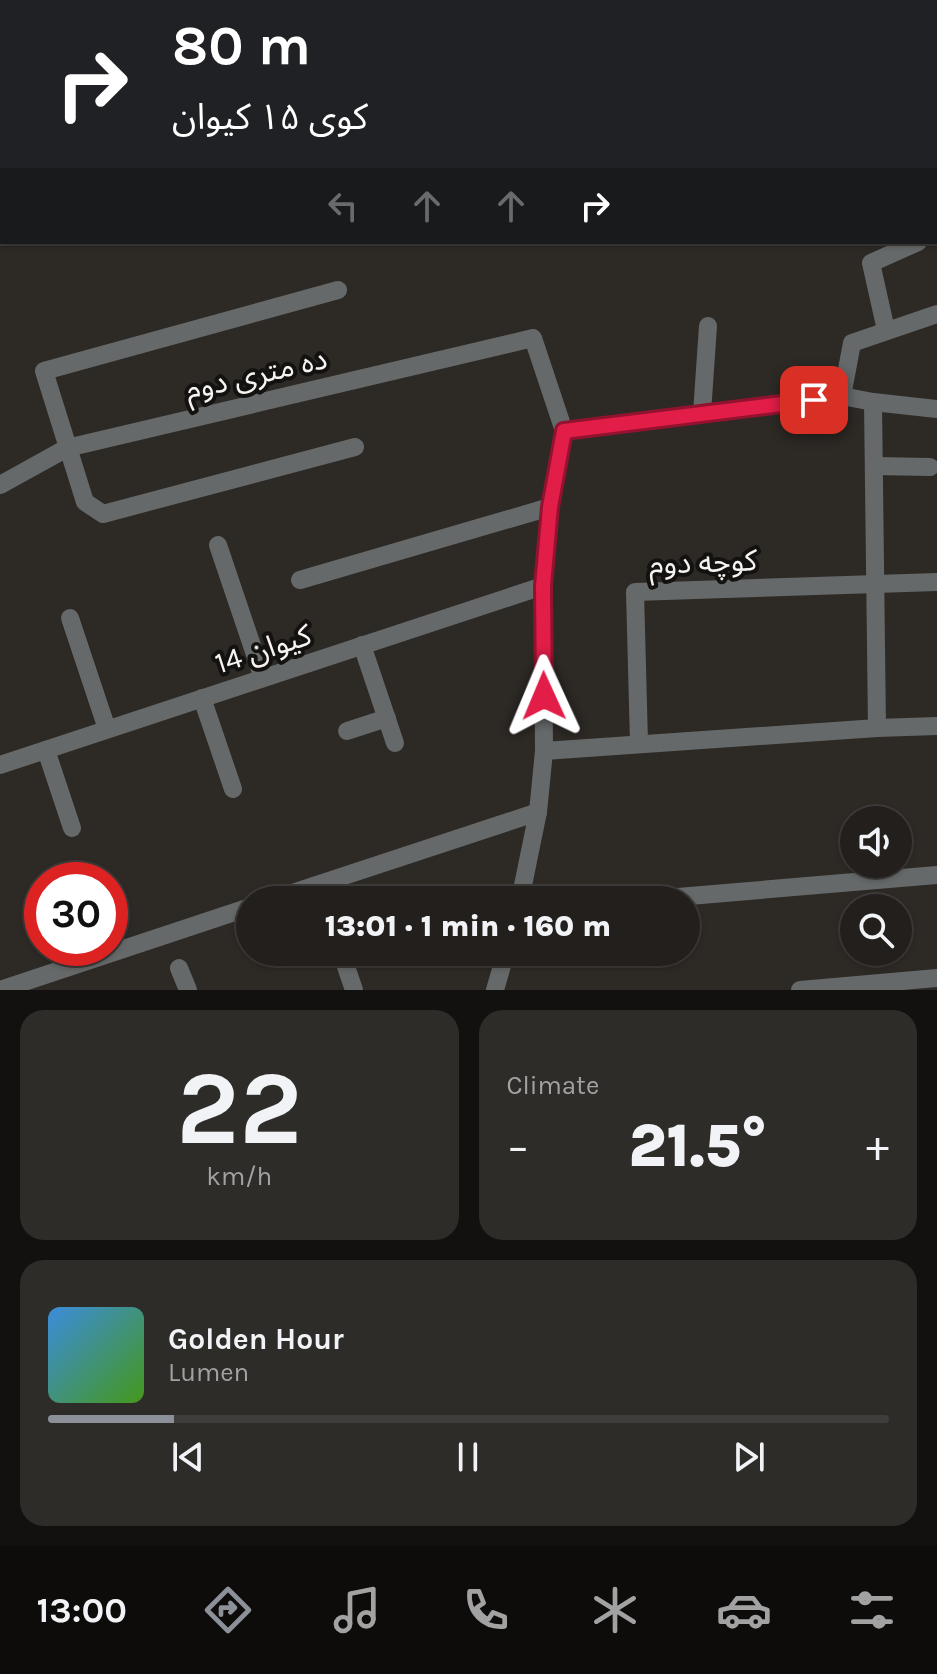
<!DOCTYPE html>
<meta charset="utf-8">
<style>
:root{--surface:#221f1c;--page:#2e2c29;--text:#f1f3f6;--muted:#a2a2a3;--line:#3f3d3b;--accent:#8c9099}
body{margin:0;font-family:Karla,"Noto Sans Arabic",sans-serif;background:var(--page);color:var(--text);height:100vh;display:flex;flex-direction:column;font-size:30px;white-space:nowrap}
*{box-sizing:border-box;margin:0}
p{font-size:26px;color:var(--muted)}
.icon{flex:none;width:44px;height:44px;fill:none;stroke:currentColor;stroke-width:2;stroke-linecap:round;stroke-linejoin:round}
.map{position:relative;height:990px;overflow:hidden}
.panel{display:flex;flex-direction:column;gap:20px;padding:20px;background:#13110f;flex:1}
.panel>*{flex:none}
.guide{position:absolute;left:0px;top:0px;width:938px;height:244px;box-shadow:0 2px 6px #0004,0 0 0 2px var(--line);background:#202124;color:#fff;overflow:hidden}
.fabs{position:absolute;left:840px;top:806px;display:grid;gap:16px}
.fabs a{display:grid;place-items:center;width:72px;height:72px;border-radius:50%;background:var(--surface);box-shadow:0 2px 6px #0004,0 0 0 2px var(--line);font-size:40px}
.speed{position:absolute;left:24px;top:862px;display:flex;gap:16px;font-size:40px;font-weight:700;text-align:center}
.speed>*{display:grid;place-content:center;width:104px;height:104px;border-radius:50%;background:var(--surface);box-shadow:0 2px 6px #0004,0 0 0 2px var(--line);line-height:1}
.speed .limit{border:12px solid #d22;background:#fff;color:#111}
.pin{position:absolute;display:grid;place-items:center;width:68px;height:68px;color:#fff;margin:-34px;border-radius:16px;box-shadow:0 4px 12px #0006}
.me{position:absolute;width:88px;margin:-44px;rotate:359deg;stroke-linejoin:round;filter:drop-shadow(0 0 6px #0008)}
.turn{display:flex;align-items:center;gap:28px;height:168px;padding:0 40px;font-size:36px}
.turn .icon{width:104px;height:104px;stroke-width:2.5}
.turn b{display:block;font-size:56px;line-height:68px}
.lanes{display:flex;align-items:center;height:76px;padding:0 40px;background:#0003;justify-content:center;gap:40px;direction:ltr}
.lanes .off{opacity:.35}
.big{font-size:60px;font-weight:800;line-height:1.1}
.panel .widget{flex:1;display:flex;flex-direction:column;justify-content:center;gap:12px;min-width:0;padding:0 28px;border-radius:24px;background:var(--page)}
.panel .dial{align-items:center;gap:0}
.dial b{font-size:104px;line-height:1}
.song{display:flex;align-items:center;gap:24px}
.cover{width:96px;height:96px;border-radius:12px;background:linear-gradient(135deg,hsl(210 70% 55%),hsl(100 70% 35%))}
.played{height:8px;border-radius:4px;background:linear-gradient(90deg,var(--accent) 15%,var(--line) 15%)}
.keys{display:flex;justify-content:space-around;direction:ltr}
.heat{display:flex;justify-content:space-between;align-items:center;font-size:44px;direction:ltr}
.panel .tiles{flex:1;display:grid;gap:20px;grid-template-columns:1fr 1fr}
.widget:last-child{grid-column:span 2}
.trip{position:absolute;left:236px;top:886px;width:464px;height:80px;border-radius:40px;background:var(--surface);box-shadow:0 2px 6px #0004,0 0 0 2px var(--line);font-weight:800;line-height:80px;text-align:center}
.tab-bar{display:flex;height:128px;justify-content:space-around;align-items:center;background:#0e0c0b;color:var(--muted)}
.tab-bar .icon{width:56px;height:56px}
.tab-bar .active{color:var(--accent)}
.tab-bar b{font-size:36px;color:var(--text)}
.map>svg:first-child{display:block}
</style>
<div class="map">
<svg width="937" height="990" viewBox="0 0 937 990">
<rect width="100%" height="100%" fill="#2d2925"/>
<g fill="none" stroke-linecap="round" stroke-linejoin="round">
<g stroke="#666969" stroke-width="18">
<polyline points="135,0 136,2"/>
<polyline points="402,0 403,2"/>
<polyline points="572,0 573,2"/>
<polyline points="729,0 730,2"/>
<polyline points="890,0 891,2"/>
<polyline points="230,2 236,0"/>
<polyline points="0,75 2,74"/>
<polyline points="936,234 937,234"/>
<polyline points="338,290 44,371 85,502 103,514 355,447"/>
<polyline points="886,330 871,263 918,242"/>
<polyline points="842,396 852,343 937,314"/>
<polyline points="873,402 877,728"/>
<polyline points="702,413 708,326"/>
<polyline points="564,431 842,396 873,402 937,409"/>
<polyline points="874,466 930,467"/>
<polyline points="0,485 67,448 533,338 564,431 550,507 543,586 544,751 538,812 520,900"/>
<polyline points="218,545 263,678"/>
<polyline points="300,580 550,507"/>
<polyline points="70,618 107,729"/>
<polyline points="362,645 395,743"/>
<polyline points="202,698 233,789"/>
<polyline points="347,731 387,718"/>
<polyline points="639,743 635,592 937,582"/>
<polyline points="46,750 72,828"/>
<polyline points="544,751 877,728 937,726"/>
<polyline points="0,765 543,586"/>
<polyline points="271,900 538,812"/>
<polyline points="642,900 937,875"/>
<polyline points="341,952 354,990"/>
<polyline points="179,968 188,990"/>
<polyline points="0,990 250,907"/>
<polyline points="495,990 506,952"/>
<polyline points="800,990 937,978"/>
</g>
</g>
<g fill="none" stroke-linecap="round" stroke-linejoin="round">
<defs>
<polyline id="route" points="544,696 543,586 550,507 564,431 814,400"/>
</defs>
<use href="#route" stroke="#92132f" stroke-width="20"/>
<use href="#route" stroke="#e11d48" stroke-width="14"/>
</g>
<g text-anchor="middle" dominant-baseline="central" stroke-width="8" stroke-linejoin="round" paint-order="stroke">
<g font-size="30" fill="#f6f3f1" stroke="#141210">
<text transform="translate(256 374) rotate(-13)">ده متری دوم</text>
<text transform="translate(703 562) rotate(-2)">کوچه دوم</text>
<text transform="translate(263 649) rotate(-18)">کیوان 14</text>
</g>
</g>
</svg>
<div class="fabs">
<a><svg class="icon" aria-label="sound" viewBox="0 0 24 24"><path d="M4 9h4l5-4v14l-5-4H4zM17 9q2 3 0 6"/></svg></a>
<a><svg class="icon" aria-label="search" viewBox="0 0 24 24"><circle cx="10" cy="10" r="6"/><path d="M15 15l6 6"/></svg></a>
</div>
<div class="speed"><div class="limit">30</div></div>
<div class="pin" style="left:814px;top:400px;background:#d93025"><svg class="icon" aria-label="arrive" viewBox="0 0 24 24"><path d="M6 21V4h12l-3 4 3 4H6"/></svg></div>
<svg class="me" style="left:544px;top:696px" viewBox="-20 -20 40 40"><path d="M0-17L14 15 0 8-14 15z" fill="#e11d48" stroke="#fff" stroke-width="4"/></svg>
<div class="trip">13:01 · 1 min · 160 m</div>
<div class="guide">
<div class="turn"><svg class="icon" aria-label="right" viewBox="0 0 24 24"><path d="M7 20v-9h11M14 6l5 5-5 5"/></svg><div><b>80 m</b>کوی ۱۵ کیوان</div></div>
<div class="lanes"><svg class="icon off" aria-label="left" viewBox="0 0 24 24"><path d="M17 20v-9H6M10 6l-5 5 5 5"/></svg><svg class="icon off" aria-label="ahead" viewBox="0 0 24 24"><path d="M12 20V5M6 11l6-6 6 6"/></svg><svg class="icon off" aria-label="ahead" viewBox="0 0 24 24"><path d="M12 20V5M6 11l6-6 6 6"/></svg><svg class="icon" aria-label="right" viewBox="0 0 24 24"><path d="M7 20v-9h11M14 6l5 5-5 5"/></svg></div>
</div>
</div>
<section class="panel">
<div class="tiles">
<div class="widget dial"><b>22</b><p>km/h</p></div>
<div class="widget"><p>Climate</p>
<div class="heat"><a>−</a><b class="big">21.5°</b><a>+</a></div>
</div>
<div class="widget">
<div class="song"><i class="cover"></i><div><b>Golden Hour</b><p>Lumen</p></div></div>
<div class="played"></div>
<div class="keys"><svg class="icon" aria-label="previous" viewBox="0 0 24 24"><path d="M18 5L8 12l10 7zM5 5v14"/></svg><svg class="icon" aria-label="pause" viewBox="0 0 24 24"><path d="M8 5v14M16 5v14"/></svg><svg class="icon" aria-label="next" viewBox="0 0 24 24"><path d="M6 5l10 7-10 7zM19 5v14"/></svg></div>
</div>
</div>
</section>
<nav class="tab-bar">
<b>13:00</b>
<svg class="icon active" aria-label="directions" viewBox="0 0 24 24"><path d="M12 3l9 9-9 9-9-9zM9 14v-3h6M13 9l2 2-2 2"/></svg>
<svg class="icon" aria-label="music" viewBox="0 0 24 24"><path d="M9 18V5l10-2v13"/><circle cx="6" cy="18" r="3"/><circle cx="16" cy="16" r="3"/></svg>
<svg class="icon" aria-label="phone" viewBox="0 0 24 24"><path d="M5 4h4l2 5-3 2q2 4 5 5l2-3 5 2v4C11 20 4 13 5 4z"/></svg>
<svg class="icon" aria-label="climate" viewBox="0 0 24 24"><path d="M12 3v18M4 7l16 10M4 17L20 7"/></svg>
<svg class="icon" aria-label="car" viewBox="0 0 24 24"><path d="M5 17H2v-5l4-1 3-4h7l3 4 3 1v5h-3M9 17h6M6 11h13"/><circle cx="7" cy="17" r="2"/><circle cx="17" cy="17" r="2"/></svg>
<svg class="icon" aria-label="filters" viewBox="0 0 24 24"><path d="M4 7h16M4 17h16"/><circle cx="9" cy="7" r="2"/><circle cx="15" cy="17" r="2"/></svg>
</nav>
